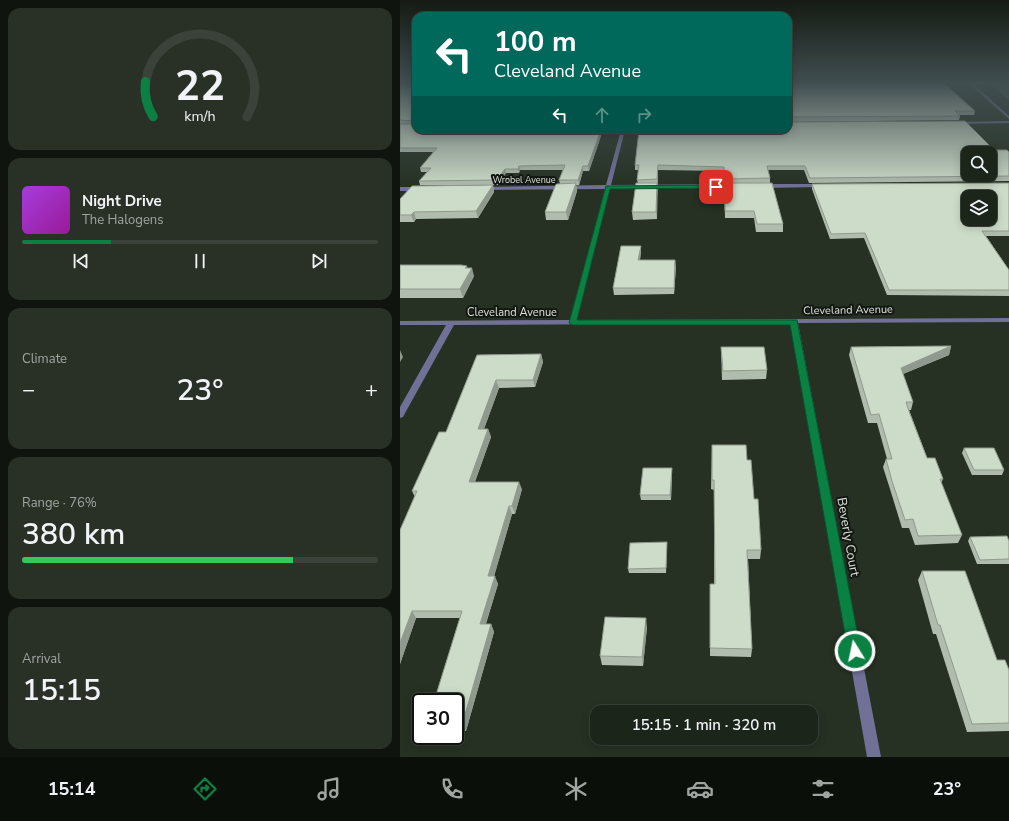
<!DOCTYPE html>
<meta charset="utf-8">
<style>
:root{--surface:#1c251a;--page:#293127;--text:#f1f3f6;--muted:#a0a5a2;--line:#3a4239;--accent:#0b8043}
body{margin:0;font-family:"Nunito Sans",sans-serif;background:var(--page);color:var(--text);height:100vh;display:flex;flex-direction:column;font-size:15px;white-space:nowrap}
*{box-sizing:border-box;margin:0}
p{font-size:13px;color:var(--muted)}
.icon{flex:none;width:22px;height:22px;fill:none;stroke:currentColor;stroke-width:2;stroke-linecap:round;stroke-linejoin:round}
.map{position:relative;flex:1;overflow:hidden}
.sheet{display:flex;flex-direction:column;gap:8px;padding:8px;background:#0f140e;width:400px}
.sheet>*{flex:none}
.hud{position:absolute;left:12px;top:12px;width:380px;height:122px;border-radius:12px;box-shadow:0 2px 10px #0003,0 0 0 1px var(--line);background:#00695c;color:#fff;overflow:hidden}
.fabs{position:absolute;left:561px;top:146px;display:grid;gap:8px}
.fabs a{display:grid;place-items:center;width:36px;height:36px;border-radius:8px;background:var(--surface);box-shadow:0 2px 10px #0003,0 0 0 1px var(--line);font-size:20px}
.speed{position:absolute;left:12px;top:693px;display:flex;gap:8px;font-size:20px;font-weight:700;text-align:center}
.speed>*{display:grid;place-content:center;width:52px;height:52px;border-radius:50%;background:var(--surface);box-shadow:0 2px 10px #0003,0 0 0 1px var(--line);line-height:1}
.speed .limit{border:2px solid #111;border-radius:6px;background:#fff;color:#111}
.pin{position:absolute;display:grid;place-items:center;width:34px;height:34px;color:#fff;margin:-17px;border-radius:8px;box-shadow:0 2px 6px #0006}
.me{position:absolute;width:44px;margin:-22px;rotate:350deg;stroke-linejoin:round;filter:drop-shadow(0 0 3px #0008)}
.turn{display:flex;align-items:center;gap:14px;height:84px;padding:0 16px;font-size:18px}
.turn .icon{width:52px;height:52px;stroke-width:2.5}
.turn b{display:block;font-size:28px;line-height:34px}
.lanes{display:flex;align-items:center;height:38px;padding:0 16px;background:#0003;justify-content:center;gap:20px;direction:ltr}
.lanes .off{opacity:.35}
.big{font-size:30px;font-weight:600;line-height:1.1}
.sheet .card{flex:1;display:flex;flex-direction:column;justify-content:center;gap:6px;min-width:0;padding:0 14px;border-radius:12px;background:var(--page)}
.sheet .dial{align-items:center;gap:0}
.dial svg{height:104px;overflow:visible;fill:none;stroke:var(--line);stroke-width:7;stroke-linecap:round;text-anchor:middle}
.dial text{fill:var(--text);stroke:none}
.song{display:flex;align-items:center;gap:12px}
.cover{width:48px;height:48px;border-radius:6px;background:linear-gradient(135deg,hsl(280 70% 55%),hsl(300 70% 35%))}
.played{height:4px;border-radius:2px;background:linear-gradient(90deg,var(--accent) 25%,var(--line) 25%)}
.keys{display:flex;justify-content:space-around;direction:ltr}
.heat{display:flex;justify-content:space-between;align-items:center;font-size:22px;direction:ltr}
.charge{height:6px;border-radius:3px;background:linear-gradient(90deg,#34c759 76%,var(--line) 0)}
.trip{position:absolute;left:190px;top:705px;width:228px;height:40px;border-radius:12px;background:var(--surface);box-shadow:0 2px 10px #0003,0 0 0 1px var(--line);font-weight:600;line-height:40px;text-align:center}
.menu{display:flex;height:64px;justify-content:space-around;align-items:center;background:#0b0f0a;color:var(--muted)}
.menu .icon{width:28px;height:28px}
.menu .selected{color:var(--accent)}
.menu b{font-size:18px;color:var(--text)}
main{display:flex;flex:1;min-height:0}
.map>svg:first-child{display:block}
</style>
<main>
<section class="sheet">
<div class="card dial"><svg viewBox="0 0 100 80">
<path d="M14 69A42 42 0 1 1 86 69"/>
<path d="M14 69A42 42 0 0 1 8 42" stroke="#0b8043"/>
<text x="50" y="56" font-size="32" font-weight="700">22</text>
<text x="50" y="72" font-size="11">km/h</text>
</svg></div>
<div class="card">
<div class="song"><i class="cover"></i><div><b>Night Drive</b><p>The Halogens</p></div></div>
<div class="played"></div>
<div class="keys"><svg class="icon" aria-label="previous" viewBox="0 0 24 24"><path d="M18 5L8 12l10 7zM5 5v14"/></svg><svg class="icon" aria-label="pause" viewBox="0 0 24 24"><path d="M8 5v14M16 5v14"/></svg><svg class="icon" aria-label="next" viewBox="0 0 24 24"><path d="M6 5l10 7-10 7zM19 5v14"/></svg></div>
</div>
<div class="card"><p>Climate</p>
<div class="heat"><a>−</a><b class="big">23°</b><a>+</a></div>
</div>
<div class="card"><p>Range · 76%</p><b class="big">380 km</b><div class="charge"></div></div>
<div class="card"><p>Arrival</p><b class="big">15:15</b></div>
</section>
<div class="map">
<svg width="609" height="757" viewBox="0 0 609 757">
<rect width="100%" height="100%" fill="#263123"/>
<polygon fill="#45603d" points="587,82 609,82 609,100"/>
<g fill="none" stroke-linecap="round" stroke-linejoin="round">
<g fill="#717097" fill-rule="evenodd">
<polygon points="609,121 609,123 557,124 555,123 557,122"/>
<polygon points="221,130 225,130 211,185 335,184 338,186 335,188 210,189 177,320 609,318 609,322 398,323 481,757 467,757 391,323 54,325 4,415 3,417 0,418 0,407 46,325 0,325 0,321 170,320 205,189 83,190 80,188 81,187 206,185"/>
<polygon points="421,184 424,186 423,187 363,188 360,186 363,184"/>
<polygon points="0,187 19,187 22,189 19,191 0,191"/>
</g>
<polygon fill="#717097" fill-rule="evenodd" points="567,82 571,82 609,116 609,119"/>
</g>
<g fill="#b0bcad">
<polygon points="0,82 15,83 15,82 10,82 16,82 203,130 189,171 183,171 179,185 176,185 177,191 168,220 146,220 145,212 160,184 159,180 163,170 120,170 119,173 106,173 98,185 20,185 19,181 27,172 21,172 20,168 33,152 0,152 0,124 9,124 0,124"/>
<polygon points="388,82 575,111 574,115 559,115 560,116 559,120 388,122"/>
<polygon points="594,150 609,152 609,181 409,183 404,170 368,170 370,178 370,183 383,224 383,232 356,232 354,218 325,218 324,171 258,170 257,219 233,220 232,212 238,183 237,180 239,170 235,170 235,165"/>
<polygon points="609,183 609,236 586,236 609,270 609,296 487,295 464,238 430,239 412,189 412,184"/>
<polygon points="93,185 94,192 78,218 16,219 14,222 0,222 0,199"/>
<polygon points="241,246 241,252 240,260 276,266 274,294 214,295 213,288"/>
<polygon points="0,265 67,266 67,268 74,276 63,298 0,298"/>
<polygon points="551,346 549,355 503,374 513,402 511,410 509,410 527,458 543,479 541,483 562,535 558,543 515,545 509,528 502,528 490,489 483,467 486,459 487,459 477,423 468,423 449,355 451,347"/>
<polygon points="321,347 367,370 366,379 322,380"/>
<polygon points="141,354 143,362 135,387 99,388 84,429 88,429 91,437 75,482 122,489 115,514 112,514 94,576 98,584 86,624 91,624 94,632 66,731 55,731 55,702 36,695 60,618 16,618 0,664 0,530 15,497 12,491 46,432 77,355"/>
<polygon points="312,445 347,460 354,499 361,550 360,559 348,559 352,649 351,657 310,656 310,584 314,584 314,490 311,489"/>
<polygon points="564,448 604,470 602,475 572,475 562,453"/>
<polygon points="272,468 271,500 241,500 240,495"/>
<polygon points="570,537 609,541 609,564 577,564 568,541"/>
<polygon points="267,542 266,573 229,573 228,569"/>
<polygon points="522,571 597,660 609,670 609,731 567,732 536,634 533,634 518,580"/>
<polygon points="247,627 243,666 202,665 200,656"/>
</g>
<g fill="#90998d">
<polygon points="201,130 203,130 189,171 188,166"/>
<polygon points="119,166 120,170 119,173 118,169"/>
<polygon points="183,166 183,171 179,185 178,180"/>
<polygon points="105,169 106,173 98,185 97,180"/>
<polygon points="176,183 177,191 168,220 166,212"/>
<polygon points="257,183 257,219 256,212"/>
<polygon points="93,185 94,192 78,218 76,211"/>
<polygon points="14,212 16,219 14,222 11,215"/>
<polygon points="241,246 241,252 239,266 238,260"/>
<polygon points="275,260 276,266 274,294 274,288"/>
<polygon points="67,266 69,273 72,268 74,276 63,298 60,289 65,268"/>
<polygon points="551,346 549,355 498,376 501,368"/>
<polygon points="0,350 3,357 0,362"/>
<polygon points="141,354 143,362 135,387 133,380"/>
<polygon points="96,380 99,388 81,437 78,429"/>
<polygon points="88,429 91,437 72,489 69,482"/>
<polygon points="272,468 272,473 271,500 270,495"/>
<polygon points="119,482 122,489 115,514 112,506"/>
<polygon points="109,506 112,514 92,584 88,576"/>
<polygon points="95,576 98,584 83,632 80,624"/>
<polygon points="12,611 16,618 0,664 0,643"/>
<polygon points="246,618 247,627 243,666 242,657"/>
<polygon points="91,624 94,632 66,731 62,725"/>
</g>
<g fill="#cddbc9" stroke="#90998d" fill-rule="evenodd">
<polygon points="0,82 15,83 15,82 16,82 16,121 0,120"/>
<polygon points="388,82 543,82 575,111 555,111 560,116 388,117 388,119"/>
<path d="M565,121L594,150H607L609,152V176L410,178L405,166H367L370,178L324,179V167L258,165L257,179L237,180L239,165H235L239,130H388V122ZM568,153H590V175H568Z"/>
<polygon points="16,122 16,130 201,130 188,166 183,166 178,180 159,180 165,165 119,166 118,169 105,169 97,180 19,181 31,168 20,168 37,148 0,148 0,124 15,124"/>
<polygon points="176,183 166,212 145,212 156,184"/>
<polygon points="236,183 257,183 256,212 232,212"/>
<polygon points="324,183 372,183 383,224 357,224 354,211 325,211"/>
<path d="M609,183V231H582L609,270V290H489L465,233L431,234L412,184ZM568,197H590V219H568Z"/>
<polygon points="93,185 76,211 14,212 11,215 0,215 0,199 12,186"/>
<polygon points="221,246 241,246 238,260 275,260 274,288 213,288"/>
<polygon points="0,265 61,265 67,266 65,268 72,268 60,289 0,289"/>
<polygon points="551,346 501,368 513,402 506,402 510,414 527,458 535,458 543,479 540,479 562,535 518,536 513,519 505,520 492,481 486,459 492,459 479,414 471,415 451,347"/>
<polygon points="321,347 364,347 367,370 323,371"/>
<polygon points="141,354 133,380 96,380 78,429 88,429 69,482 119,482 112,506 109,506 88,576 95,576 80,624 91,624 62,725 55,725 55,702 30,702 32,695 36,695 62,611 12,611 0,643 0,530 17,491 12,491 39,432 46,432 77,355"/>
<polygon points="312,445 346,445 347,460 351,460 354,499 358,499 361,550 347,550 352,649 310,648 310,584 315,584 314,480 312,480"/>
<polygon points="564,448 594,448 604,470 574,470"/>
<polygon points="243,468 272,468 270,495 240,495"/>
<polygon points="607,536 609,541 609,559 580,560 570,537"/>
<polygon points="267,542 266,568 228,569 230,543"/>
<polygon points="522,571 565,571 597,660 605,660 609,670 609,723 572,724 540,625 538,625"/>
<polygon points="205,617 246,618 242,657 200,656"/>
</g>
<linearGradient id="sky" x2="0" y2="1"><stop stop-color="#151b13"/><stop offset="0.44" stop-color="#414e50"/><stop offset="1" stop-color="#414e50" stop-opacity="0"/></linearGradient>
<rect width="609" height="188" fill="url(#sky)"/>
<polygon fill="#0b8043" stroke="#07532c" points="316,185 319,187 318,188 210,189 177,320 397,320 461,651 459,656 455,658 450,656 448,651 390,325 173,325 169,323 206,186"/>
<g text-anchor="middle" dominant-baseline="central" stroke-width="4" stroke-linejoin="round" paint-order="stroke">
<g font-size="9" fill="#dbe2d9" stroke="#121711">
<text x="124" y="180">Wrobel Avenue</text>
</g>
<g font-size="11" fill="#dbe2d9" stroke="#121711">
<text transform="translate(448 310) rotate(-1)">Cleveland Avenue</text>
<text x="112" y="312">Cleveland Avenue</text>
</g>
<g font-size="13" fill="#dbe2d9" stroke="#121711">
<text transform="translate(448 537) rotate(80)">Beverly Court</text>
</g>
</g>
</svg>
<div class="fabs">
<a><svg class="icon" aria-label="search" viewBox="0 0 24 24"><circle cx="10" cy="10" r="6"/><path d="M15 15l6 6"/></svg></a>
<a><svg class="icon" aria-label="layers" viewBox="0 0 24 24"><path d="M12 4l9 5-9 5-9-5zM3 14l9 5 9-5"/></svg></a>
</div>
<div class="speed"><div class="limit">30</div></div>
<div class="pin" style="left:316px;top:187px;background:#d93025"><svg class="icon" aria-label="arrive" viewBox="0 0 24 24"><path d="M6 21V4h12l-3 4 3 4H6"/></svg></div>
<svg class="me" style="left:455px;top:651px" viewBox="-20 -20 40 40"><circle r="17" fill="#0b8043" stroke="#fff" stroke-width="3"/><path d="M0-11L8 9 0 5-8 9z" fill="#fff"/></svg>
<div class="trip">15:15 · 1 min · 320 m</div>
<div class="hud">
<div class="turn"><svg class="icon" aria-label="left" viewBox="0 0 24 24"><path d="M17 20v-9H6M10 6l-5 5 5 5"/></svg><div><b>100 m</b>Cleveland Avenue</div></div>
<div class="lanes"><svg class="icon" aria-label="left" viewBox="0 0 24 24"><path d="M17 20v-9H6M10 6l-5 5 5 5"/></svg><svg class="icon off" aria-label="ahead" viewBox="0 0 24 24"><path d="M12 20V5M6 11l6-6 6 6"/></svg><svg class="icon off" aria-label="right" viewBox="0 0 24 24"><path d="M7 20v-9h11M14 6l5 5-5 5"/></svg></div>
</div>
</div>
</main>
<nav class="menu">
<b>15:14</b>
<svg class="icon selected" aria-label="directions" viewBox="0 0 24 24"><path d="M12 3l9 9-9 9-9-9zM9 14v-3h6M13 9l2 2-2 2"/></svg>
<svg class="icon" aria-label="music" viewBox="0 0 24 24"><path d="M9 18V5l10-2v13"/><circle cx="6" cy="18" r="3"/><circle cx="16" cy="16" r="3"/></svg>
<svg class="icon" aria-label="phone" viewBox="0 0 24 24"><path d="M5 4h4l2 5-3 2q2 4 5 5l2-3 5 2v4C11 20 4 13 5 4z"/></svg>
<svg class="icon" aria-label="climate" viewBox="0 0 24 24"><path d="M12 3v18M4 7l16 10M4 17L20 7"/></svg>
<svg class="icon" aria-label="car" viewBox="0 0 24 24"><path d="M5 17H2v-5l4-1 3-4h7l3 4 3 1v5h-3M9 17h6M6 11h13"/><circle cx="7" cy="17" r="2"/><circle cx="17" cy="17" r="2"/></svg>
<svg class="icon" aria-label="filters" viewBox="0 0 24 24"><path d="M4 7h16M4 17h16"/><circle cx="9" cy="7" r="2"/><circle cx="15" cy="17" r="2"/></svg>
<b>23°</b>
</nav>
